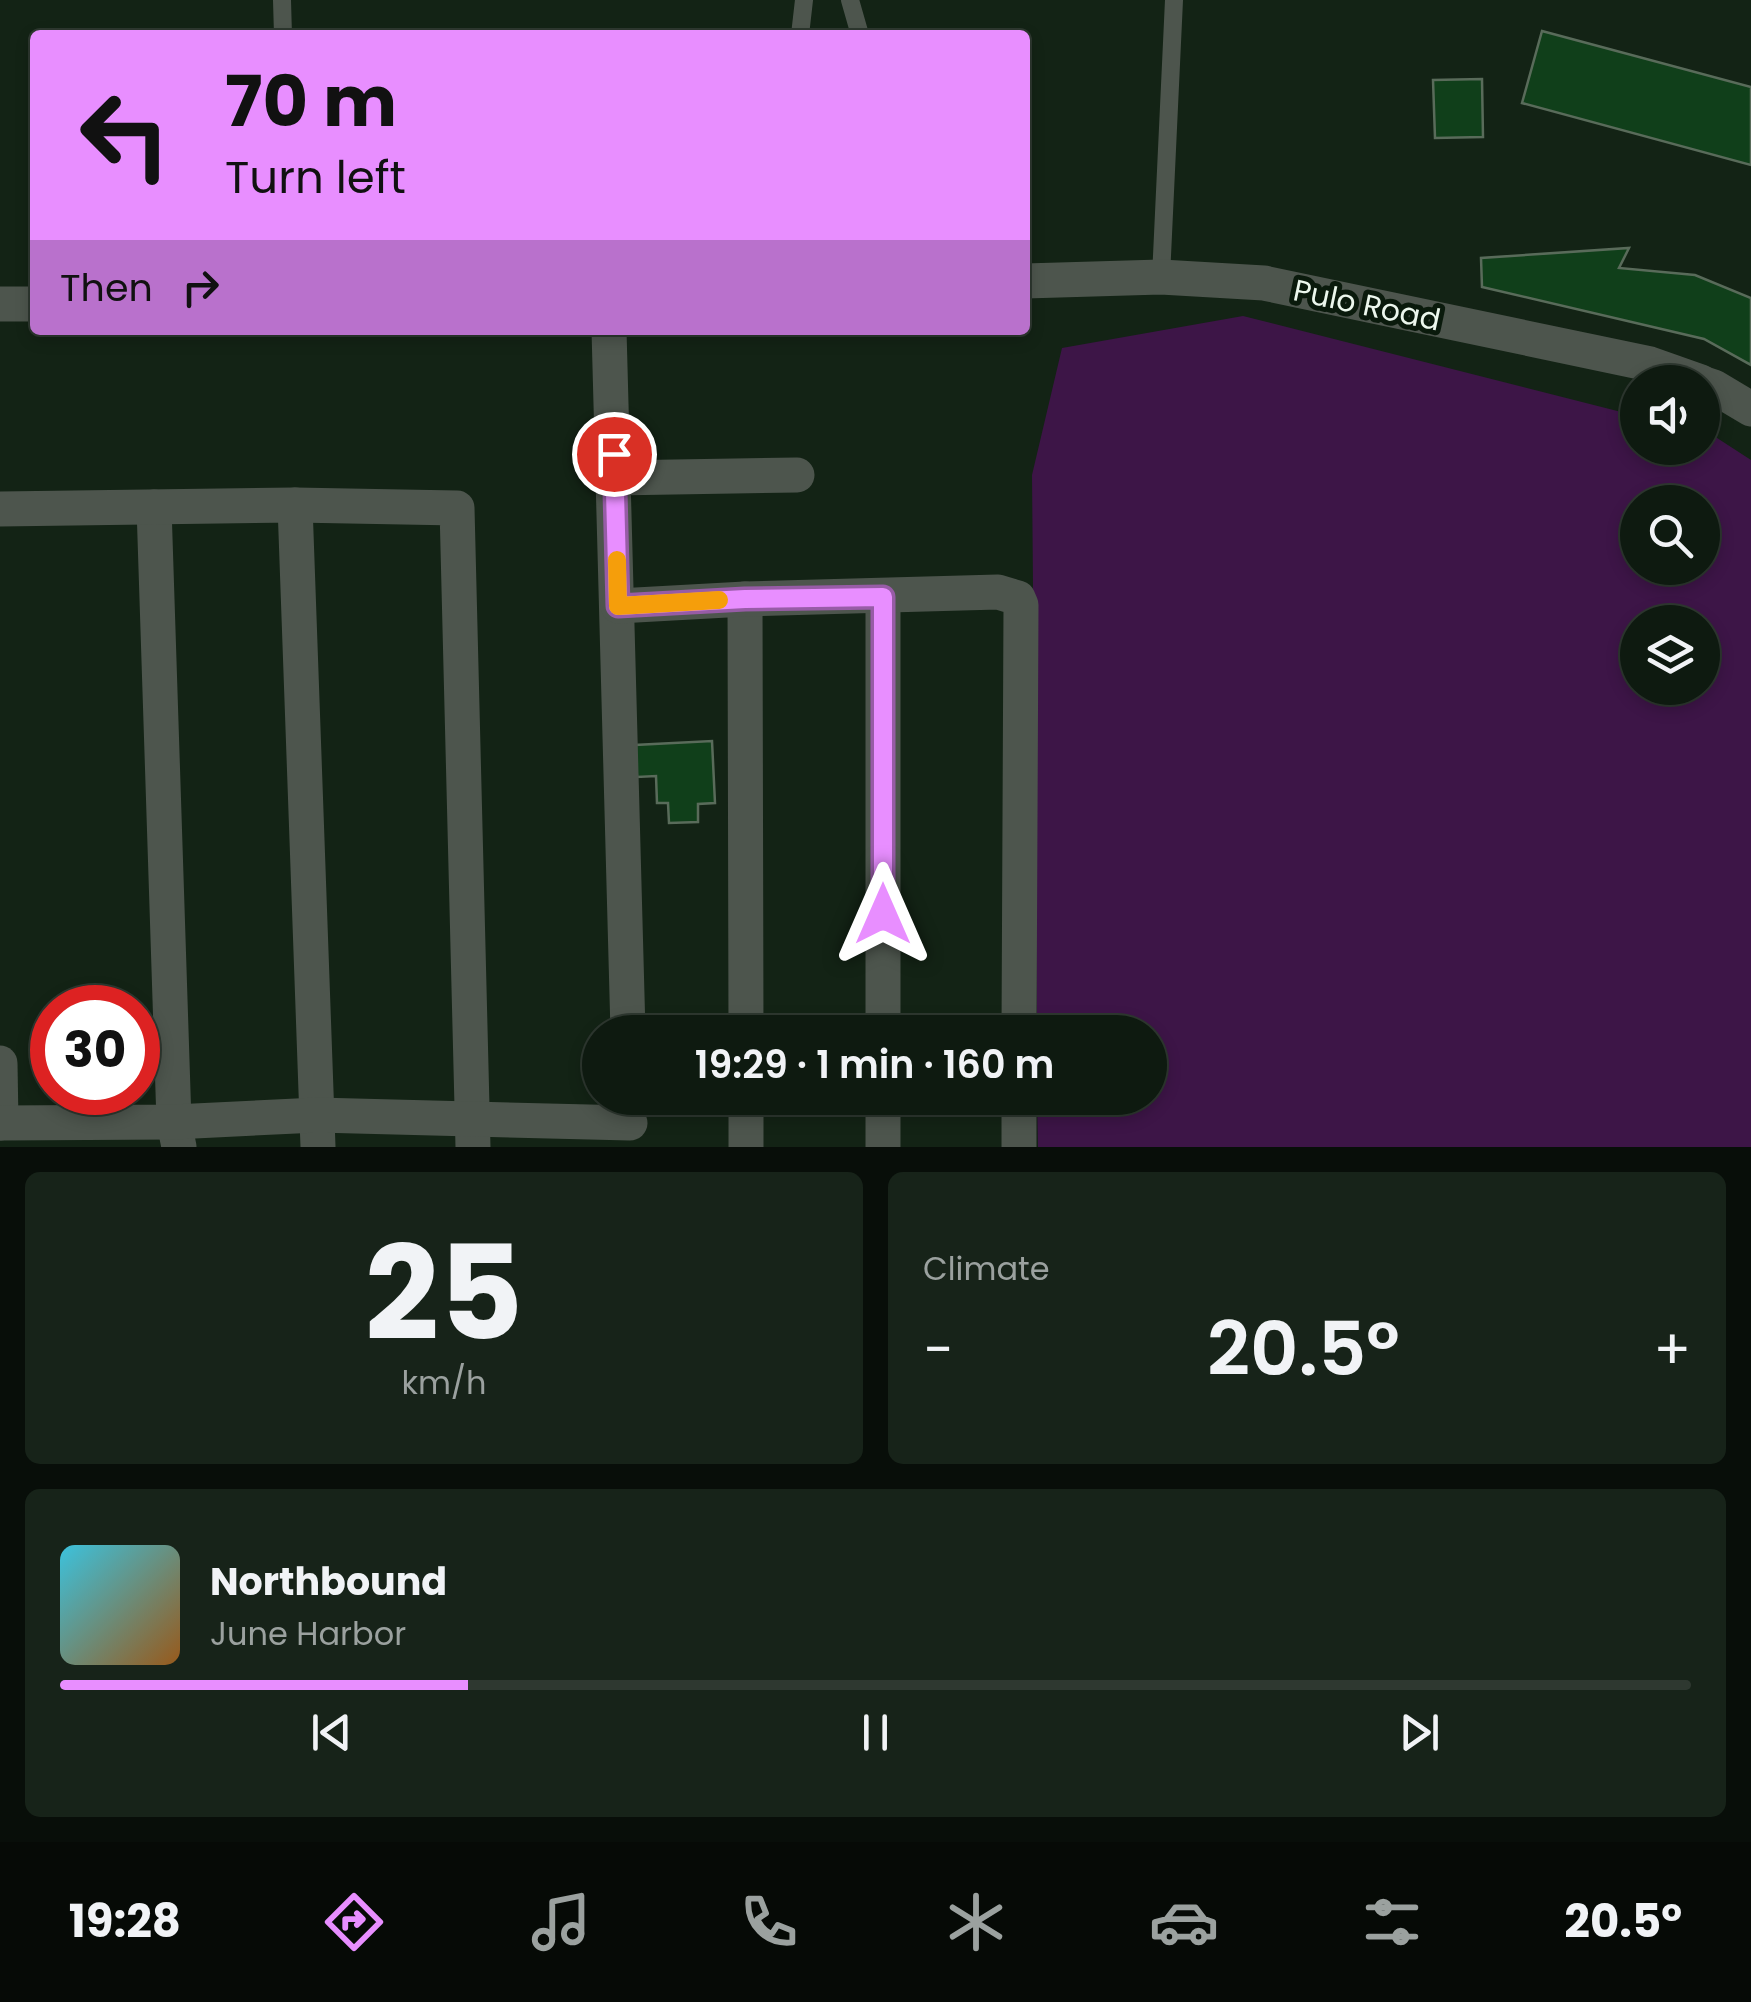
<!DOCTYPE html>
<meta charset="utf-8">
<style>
:root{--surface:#0e1a10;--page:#172319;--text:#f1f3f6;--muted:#9ba19f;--line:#2e3830;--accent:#e88eff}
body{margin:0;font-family:Poppins,sans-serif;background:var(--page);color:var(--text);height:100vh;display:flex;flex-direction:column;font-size:38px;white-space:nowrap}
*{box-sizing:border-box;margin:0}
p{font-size:32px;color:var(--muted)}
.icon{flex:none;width:55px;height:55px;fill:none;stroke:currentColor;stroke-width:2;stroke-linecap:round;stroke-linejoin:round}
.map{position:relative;height:1147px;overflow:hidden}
.drawer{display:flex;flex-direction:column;gap:25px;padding:25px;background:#080e09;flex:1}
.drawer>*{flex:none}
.banner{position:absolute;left:30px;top:30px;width:1000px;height:305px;border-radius:10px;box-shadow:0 5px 15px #0003,0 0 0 2px var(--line);background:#e88eff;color:#111;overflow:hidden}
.buttons{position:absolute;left:1620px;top:365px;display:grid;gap:20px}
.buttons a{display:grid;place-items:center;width:100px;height:100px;border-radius:50%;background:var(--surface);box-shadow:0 5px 15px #0003,0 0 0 2px var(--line);font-size:50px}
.speed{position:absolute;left:30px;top:985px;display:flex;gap:20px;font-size:50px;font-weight:700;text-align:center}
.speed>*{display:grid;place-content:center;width:130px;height:130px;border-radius:50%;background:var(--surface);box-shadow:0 5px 15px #0003,0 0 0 2px var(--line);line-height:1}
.speed .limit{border:15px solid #d22;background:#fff;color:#111}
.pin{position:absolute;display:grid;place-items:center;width:85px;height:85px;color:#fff;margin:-42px;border:5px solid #fff;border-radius:50%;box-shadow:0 2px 10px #0007}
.me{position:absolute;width:110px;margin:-55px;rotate:0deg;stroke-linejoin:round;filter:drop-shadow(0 0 8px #0008)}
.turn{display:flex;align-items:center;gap:35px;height:210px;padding:0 30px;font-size:45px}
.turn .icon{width:130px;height:130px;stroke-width:2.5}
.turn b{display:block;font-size:70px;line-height:85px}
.then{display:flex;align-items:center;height:95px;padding:0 30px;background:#0003;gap:20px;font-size:38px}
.big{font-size:75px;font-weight:600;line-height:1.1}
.drawer .widget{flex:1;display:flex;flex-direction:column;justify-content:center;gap:15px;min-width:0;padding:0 35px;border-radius:15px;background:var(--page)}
.drawer .dial{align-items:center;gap:0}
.dial b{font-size:130px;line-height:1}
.song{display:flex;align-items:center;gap:30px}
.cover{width:120px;height:120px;border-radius:15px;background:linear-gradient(135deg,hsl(190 70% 55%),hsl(30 70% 35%))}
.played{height:10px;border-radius:5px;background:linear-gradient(90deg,var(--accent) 25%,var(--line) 25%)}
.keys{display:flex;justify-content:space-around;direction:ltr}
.heat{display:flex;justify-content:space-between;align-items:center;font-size:55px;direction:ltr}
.drawer .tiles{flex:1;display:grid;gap:25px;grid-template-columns:1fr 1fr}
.widget:last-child{grid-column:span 2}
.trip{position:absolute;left:582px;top:1015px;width:585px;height:100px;border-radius:50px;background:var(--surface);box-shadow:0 5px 15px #0003,0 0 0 2px var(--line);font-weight:600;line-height:100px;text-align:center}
.menu{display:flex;height:160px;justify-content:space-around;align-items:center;background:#060a06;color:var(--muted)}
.menu .icon{width:70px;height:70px}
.menu .on{color:var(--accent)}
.menu b{font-size:45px;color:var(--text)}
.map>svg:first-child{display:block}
</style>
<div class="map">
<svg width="1751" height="1147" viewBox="0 0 1751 1147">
<rect width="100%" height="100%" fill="#132315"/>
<path fill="#3d1547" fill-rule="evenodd" d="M1243,316L1637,416L1638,448H1702L1703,433L1714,436L1751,460V1147H1038L1037,1098H1150V1032H1037L1032,475L1062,348ZM1638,502H1702V568H1638ZM1638,622H1702V688H1638Z"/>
<g fill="#103f1a" stroke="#596b5a" stroke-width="2.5">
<polygon points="1542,31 1751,87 1751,165 1522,103"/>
<polygon points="1482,79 1483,137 1435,138 1433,80"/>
<polygon points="1629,248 1619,268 1695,275 1751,298 1751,365 1704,339 1482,287 1481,258"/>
<polygon points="712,741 715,803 698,804 698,822 669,823 668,803 657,803 656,776 637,777 635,745"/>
</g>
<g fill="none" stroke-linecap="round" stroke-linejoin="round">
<g stroke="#4d554d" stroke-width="18">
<polyline points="282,0 283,35"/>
<polyline points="850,0 860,35"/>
<polyline points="800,35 804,0"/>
<polyline points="1161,277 1174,0"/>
</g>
<g stroke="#4d554d" stroke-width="35">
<polyline points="1025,281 1161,277 1264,283 1650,364 1701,382"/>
<polyline points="0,304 35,304"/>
<polyline points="609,330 628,1032"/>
<polyline points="1702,383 1714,387 1751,409"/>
<polyline points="614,478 797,475"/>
<polyline points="295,505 318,1147"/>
<polyline points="154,507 174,1122 179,1147"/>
<polyline points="0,509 295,505 457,508 473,1147"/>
<polyline points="883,597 883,1032"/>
<polyline points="745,599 746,1032"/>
<polyline points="618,606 745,599 998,592 1018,598 1021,605 1019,1032"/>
<polyline points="0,1063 1,1123"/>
<polyline points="746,1098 746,1147"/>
<polyline points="883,1098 883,1147"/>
<polyline points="0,1123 174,1122 317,1115 630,1123"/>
<polyline points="1019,1147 1019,1098"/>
</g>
</g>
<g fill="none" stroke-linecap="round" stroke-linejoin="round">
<defs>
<polyline id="route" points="614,454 618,606 745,599 883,597 883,914"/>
</defs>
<use href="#route" stroke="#975ca6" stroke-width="25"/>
<use href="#route" stroke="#e88eff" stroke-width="18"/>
<polyline stroke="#f59e0b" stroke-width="18" points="617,560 618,606 719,600"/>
</g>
<g text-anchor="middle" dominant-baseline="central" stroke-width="10" stroke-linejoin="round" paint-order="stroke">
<g font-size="30" fill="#ecf7ed" stroke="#0a1a0c">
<text transform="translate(1367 305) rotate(12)">Pulo Road</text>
</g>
</g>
</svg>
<div class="buttons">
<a><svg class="icon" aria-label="sound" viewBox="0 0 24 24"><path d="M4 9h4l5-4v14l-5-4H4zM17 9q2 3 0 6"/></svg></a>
<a><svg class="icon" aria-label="search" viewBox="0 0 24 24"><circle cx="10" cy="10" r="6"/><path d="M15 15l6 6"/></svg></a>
<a><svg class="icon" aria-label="layers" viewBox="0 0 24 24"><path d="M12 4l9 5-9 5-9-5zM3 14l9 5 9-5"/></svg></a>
</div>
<div class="speed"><div class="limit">30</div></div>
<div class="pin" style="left:614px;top:454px;background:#d93025"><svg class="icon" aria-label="arrive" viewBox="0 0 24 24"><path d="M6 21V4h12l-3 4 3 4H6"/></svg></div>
<svg class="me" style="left:883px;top:914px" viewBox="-20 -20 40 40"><path d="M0-17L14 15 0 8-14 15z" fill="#e88eff" stroke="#fff" stroke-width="4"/></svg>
<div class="trip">19:29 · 1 min · 160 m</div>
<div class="banner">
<div class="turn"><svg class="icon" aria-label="left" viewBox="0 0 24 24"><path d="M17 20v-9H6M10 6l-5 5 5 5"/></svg><div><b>70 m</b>Turn left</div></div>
<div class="then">Then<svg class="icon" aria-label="right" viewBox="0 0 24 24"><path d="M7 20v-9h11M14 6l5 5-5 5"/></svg></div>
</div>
</div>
<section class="drawer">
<div class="tiles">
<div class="widget dial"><b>25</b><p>km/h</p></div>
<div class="widget"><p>Climate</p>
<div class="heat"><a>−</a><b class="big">20.5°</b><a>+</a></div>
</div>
<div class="widget">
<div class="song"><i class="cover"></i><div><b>Northbound</b><p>June Harbor</p></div></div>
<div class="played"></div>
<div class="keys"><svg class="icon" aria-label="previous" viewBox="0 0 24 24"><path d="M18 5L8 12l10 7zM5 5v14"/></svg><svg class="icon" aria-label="pause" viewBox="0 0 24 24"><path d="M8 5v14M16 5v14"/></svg><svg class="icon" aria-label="next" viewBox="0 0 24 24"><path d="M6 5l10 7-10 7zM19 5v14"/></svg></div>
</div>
</div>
</section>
<nav class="menu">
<b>19:28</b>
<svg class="icon on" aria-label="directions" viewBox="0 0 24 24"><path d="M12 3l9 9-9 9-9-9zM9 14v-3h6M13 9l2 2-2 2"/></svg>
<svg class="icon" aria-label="music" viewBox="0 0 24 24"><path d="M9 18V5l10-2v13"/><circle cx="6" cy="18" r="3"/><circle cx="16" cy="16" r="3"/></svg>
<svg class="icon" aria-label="phone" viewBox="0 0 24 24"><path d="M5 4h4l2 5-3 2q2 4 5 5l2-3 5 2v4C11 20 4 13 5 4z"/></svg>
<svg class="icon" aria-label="climate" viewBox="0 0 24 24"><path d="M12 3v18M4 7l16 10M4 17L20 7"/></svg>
<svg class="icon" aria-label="car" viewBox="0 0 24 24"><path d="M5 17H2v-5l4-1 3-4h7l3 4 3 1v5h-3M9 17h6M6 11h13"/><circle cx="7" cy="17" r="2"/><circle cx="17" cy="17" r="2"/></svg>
<svg class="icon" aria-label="filters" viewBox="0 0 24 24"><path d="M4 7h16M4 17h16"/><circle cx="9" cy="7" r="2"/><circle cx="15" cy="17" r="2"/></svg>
<b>20.5°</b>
</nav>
